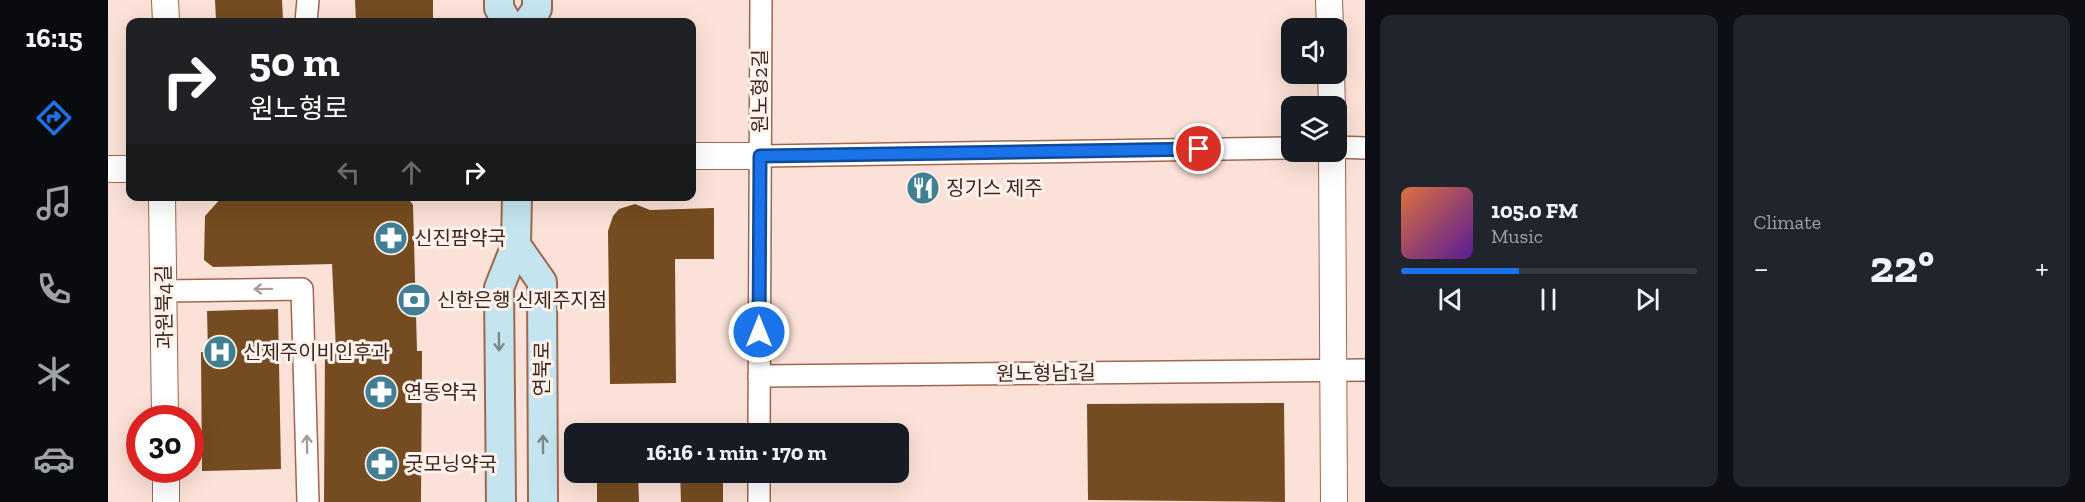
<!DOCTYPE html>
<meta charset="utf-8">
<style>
:root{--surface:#171b24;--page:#20242c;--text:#f1f3f6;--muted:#9ea1a6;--line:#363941;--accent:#1a73e8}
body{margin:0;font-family:"Zilla Slab","Noto Sans KR",serif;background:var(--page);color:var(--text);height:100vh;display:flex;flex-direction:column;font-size:22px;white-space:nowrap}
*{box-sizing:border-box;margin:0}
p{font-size:20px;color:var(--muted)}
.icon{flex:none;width:33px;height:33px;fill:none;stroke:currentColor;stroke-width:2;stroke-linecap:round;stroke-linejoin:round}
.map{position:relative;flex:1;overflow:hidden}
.side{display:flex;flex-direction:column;gap:15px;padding:15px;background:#0d0f14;width:720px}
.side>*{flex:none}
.guide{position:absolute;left:18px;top:18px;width:570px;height:183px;border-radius:12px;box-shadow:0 6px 24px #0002;background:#202124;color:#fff;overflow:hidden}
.buttons{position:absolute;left:1173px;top:18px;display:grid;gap:12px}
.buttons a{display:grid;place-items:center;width:66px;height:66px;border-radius:12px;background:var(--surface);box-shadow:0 6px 24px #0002;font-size:30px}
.speed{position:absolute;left:18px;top:405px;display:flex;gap:12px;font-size:30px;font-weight:700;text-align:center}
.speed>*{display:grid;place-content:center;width:78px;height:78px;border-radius:50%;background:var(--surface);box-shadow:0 6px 24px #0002;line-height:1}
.speed .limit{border:9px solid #d22;background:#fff;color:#111}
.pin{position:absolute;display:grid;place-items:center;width:51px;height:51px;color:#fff;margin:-26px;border:3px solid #fff;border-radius:50%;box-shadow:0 2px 6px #0007}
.me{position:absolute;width:66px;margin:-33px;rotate:0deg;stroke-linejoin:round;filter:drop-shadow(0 0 4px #0008)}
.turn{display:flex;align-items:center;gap:21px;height:126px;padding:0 24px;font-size:27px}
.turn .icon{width:78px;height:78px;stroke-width:2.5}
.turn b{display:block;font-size:42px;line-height:51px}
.lanes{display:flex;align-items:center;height:57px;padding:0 24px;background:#0003;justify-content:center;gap:30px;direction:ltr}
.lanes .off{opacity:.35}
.big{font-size:45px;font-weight:700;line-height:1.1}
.side .widget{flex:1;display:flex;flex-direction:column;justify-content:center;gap:9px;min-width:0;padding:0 21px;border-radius:12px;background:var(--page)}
.song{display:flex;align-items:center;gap:18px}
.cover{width:72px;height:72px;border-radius:9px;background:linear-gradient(135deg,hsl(20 70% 55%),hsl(270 70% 35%))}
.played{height:6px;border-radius:3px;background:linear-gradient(90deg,var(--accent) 40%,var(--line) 40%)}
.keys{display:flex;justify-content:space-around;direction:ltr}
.heat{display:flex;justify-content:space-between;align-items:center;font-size:33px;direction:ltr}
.side .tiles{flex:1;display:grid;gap:15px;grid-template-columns:repeat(2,1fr)}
.trip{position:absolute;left:456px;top:423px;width:345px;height:60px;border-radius:12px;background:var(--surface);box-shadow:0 6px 24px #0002;font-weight:700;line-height:60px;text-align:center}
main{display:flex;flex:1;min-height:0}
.menu{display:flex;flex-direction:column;width:108px;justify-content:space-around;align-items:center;background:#090b0e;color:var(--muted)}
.menu .icon{width:42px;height:42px}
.menu .on{color:var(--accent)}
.menu b{font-size:27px;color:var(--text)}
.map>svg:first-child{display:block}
</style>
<main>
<nav class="menu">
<b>16:15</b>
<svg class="icon on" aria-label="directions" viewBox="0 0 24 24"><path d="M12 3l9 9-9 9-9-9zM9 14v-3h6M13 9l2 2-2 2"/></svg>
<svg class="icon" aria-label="music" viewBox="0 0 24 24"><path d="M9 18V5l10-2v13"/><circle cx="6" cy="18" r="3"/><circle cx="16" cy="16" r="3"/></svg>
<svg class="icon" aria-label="phone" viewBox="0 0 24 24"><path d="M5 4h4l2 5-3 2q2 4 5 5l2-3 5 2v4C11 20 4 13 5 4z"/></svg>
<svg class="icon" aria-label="climate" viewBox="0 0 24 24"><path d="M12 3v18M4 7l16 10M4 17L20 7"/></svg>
<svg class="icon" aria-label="car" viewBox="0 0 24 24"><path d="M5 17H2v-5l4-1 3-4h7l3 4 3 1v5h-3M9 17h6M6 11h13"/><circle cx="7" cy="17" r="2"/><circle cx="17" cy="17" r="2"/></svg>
</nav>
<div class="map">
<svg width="1257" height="502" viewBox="0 0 1257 502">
<rect width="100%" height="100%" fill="#fbe1d7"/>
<g fill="#754c21">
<polygon points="107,0 174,0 175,19 108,20"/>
<polygon points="247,0 325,0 325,22 248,22"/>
<polygon points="146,196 299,196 305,205 309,351 314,351 313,502 216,502 217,351 228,351 224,264 105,267 96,260 97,216 114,197"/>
<polygon points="527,204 542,210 606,208 606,259 567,259 568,383 502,384 500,231 505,216 511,209"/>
<polygon points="170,309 173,469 94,471 93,352 100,352 99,311"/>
<polygon points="1176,403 1177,502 980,500 979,404"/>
<polygon points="572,472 615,472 615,502 573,502"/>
<polygon points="489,473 530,473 531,502 489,502"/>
</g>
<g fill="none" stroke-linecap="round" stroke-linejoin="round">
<defs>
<g id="minor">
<polyline points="198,22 200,0"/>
<polyline points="1228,147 1257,148"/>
<polyline points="652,156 1184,148"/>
<polyline points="56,291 194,289 200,502"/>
<polyline points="651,376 1257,370"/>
<polyline points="651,434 653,0"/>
<polyline points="651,502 651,472"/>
</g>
<g id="tertiary">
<polyline points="57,0 58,22"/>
<polyline points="1221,0 1222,28"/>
<polyline points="1223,74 1224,106"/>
<polyline points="1224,152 1226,502"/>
<polyline points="584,156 652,156"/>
<polyline points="0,169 22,169"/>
<polyline points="54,196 57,418"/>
<polyline points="58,470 58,502"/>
</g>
<g id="secondary">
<polyline points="391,0 391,8 399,22"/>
<polyline points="420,22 429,9 429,0"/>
<polyline points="408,245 434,282 435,502"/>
<polyline points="393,502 391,288 408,245 409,196"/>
</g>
</defs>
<use href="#minor" stroke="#9e674f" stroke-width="24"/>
<use href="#tertiary" stroke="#9e674f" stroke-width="28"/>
<use href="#secondary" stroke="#9e674f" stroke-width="32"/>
<use href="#minor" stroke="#fff" stroke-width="21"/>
<use href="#tertiary" stroke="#fff" stroke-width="26"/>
<use href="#secondary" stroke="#c4e5ef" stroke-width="28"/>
</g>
<defs><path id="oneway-shaft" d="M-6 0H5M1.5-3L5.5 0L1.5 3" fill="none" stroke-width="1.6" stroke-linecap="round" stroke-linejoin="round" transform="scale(1.5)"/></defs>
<g stroke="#a89d98">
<use href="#oneway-shaft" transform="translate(155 289) rotate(179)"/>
<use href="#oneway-shaft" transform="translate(199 444) rotate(-91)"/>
</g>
<g stroke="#808585">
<use href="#oneway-shaft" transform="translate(391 342) rotate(89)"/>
<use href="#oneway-shaft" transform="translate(435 444) rotate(-90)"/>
</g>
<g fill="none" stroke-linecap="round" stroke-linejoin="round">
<defs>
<polyline id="route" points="651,332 652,156 1091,149"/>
</defs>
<use href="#route" stroke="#114b97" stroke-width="15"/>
<use href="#route" stroke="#1a73e8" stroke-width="10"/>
</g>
<defs>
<symbol id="restaurant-disc" viewBox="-11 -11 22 22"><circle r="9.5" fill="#427f95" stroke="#fff2ec"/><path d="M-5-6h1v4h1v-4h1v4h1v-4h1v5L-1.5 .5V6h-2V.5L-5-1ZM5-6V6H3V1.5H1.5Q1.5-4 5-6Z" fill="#fff"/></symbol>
<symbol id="pharmacy-disc" viewBox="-11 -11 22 22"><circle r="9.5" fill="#427f95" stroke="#fff2ec"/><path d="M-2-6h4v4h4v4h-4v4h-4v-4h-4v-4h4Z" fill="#fff"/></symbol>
<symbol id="bank-disc" viewBox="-11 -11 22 22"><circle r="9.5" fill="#427f95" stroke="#fff2ec"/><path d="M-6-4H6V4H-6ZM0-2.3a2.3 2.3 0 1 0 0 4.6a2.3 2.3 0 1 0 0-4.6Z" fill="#fff"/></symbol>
<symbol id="hospital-disc" viewBox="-11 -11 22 22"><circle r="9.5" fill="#427f95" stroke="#fff2ec"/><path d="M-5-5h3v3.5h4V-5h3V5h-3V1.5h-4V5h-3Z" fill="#fff"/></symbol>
</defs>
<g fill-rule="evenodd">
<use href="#restaurant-disc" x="796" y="169" width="38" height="38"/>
<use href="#pharmacy-disc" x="264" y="219" width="38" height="38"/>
<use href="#bank-disc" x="287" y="281" width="38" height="38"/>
<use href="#hospital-disc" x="93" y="333" width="38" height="38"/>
<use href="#pharmacy-disc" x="254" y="373" width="38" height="38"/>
<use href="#pharmacy-disc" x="255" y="445" width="38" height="38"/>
</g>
<g text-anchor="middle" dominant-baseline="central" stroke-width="6" stroke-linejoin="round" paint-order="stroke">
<g font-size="20" fill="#3d251b" stroke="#fff2ec">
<text transform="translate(652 91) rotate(-90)">원노형2길</text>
<text transform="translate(56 307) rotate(-91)">과원북4길</text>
<text transform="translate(434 369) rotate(-90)">연북로</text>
<text transform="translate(938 373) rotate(-1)">원노형남1길</text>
</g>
<g font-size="20" fill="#3d251b" stroke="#fff2ec" text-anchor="start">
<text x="838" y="188">징기스 제주</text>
<text x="306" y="238">신진팜약국</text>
<text x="329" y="300">신한은행 신제주지점</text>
<text x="135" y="352">신제주이비인후과</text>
<text x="296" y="392">연동약국</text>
<text x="297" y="464">굿모닝약국</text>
</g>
</g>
</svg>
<div class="buttons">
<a><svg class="icon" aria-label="sound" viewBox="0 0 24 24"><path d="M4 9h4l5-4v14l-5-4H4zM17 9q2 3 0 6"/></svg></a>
<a><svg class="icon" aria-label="layers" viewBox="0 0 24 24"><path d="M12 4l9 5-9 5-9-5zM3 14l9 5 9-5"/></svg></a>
</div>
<div class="speed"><div class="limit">30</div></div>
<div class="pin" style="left:1091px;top:149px;background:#d93025"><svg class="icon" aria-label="arrive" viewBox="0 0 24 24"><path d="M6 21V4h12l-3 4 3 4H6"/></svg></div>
<svg class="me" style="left:651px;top:332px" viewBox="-20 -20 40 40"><circle r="17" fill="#1a73e8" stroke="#fff" stroke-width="3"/><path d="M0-11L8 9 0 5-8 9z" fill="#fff"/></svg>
<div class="trip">16:16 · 1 min · 170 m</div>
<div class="guide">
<div class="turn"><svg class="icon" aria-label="right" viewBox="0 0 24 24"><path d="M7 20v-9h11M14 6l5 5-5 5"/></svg><div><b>50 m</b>원노형로</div></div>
<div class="lanes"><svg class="icon off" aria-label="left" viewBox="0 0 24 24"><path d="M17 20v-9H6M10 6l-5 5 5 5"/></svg><svg class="icon off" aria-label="ahead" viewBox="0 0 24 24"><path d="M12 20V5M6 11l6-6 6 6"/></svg><svg class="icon" aria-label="right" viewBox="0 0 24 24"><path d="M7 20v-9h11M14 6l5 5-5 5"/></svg></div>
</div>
</div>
<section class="side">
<div class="tiles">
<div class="widget">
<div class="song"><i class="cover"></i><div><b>105.0 FM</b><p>Music</p></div></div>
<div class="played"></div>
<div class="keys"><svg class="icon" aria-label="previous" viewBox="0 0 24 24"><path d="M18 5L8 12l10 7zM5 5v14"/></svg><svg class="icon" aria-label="pause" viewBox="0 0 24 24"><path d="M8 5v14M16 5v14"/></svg><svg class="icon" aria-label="next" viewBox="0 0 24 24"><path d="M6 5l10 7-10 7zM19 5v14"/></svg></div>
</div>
<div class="widget"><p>Climate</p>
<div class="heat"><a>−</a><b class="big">22°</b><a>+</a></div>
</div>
</div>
</section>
</main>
